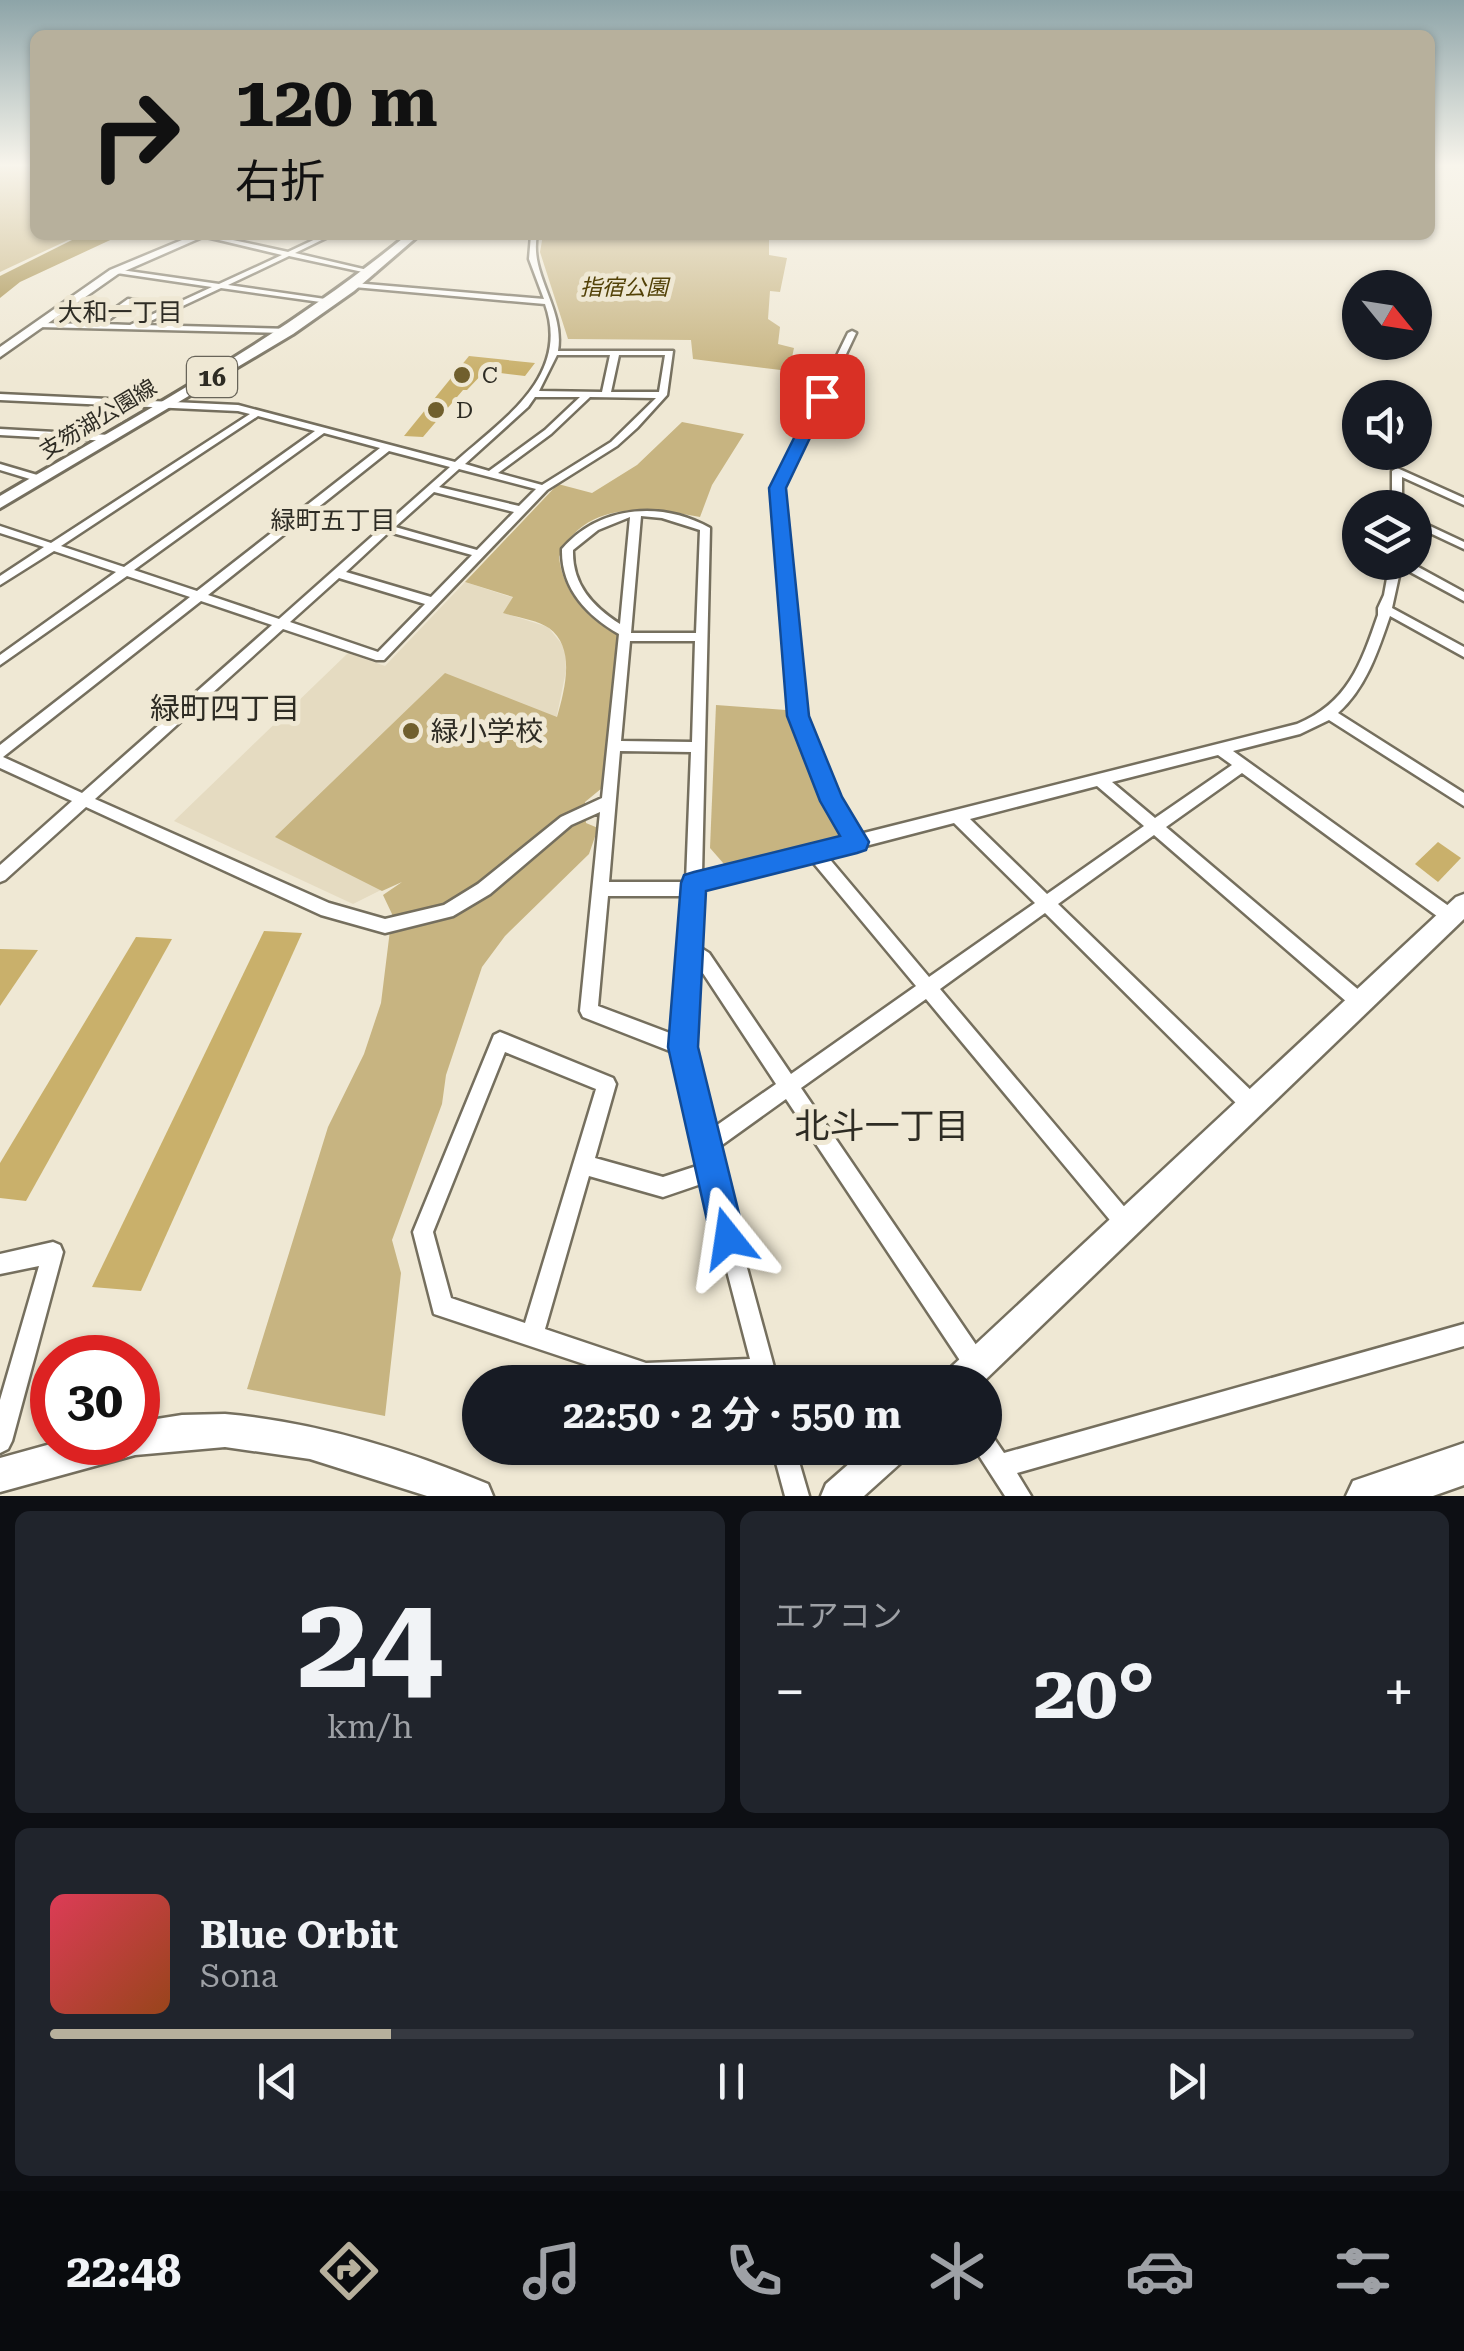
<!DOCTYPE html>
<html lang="ja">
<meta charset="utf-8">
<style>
:root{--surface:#171b24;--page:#20242c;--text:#f1f3f6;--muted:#9ea1a6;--line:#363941;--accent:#b7b09c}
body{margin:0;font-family:"Roboto Serif","Noto Sans JP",serif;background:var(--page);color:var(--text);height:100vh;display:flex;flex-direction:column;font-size:38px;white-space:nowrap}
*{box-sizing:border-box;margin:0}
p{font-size:32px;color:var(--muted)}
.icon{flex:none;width:55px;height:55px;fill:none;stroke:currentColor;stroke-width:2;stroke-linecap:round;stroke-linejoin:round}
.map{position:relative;height:1496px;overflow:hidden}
.side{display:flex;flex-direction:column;gap:15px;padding:15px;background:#0d0f14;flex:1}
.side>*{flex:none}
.banner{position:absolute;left:30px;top:30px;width:1405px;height:210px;border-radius:15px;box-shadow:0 2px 8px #0004;background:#b7b09c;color:#111;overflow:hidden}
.needle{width:65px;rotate:120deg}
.buttons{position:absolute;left:1342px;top:270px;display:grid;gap:20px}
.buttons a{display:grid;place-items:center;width:90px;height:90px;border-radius:50%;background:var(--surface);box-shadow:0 2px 8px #0004;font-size:50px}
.speed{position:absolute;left:30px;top:1335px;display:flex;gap:20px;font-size:50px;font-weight:700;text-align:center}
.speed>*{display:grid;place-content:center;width:130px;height:130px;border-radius:50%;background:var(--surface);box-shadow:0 2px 8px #0004;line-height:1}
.speed .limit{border:15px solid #d22;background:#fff;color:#111}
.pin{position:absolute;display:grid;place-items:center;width:85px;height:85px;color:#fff;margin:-42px;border-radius:20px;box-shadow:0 5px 15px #0006}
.me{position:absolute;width:110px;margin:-55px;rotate:345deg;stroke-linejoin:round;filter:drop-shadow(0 0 8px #0008)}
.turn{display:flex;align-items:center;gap:35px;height:210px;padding:0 40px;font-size:45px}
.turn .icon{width:130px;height:130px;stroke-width:2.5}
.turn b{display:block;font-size:70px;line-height:85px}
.big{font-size:75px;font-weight:700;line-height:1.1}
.side .card{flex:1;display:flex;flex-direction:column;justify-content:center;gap:15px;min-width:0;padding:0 35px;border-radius:15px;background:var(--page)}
.side .dial{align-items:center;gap:0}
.dial b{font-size:130px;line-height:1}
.song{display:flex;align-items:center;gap:30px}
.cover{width:120px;height:120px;border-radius:15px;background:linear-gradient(135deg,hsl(350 70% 55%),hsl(20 70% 35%))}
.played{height:10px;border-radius:5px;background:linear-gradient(90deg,var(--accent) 25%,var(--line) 25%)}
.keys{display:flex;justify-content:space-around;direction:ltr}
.heat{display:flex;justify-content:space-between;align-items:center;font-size:55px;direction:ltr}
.side .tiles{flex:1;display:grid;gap:15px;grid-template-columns:1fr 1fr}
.card:last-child{grid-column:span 2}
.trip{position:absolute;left:462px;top:1365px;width:540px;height:100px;border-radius:50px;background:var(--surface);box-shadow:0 2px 8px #0004;font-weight:700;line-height:100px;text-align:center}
.tabs{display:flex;height:160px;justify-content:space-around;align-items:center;background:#090b0e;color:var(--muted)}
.tabs .icon{width:70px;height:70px}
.tabs .current{color:var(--accent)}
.tabs b{font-size:45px;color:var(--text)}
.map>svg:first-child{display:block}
</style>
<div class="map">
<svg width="1464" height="1496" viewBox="0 0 1464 1496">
<rect width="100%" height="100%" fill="#efe8d4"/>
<polygon fill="#e5dbc1" points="465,582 514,598 504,613 548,627 565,648 566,671 551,744 447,857 353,904 174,821 348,653 385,666"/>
<g fill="#c7b481">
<polygon points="0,166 35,166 35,235 79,235 0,272"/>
<polygon points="543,235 776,235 769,240 769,255 787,258 780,292 770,291 768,319 780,327 778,344 794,348 789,371 693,359 691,340 568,339 540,252"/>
<path d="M682,422L744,434L712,485L700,517C650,507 584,499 559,557C563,593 587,618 617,635L602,788L585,802L586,823L598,828L589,854L505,936L482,967L446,1075L442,1104L392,1240L401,1273L385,1416L247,1389L328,1127L364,1054L381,1003L392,914L383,895L402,882L382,891L275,837L445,673L557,717C565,689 576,648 549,628C538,620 516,617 503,613L513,597L465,582L558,484L592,493L637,465Z"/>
<polygon points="716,705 786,710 839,836 724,864 710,848"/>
</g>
<polygon fill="#a48c47" points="82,235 121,235 20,282 0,298 0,276"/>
<g fill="#c9b06b">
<polygon points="469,356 535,363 525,376 485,371 467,390 463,390 423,437 404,436"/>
<polygon points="1438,842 1461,858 1438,882 1415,864"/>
<polygon points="264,931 302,933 141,1291 92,1287"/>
<polygon points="136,937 172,939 26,1201 0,1198 0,1163"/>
<polygon points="0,949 38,950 0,1006"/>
</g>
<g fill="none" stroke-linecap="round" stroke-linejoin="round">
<defs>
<g id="street">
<path d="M198,235H210L288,252L324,235H332L295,253L376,272L372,274L289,256L228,285L332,300L336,302L335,304L221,288L142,325L291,329L292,331L288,333L38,327L34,325L38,323L93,324L128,299L173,305L212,287L117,273H114V269L219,284L282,255ZM132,303L166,308L130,325L103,324Z"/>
<path d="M531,235H537C529,275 565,308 558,351H673L667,395L637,428L617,446L547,490L384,660H376L283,629L95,799L329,903L385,919L444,905L478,884L561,817L602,798L619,634C586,615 561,588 562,549C600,505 662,501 710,528L702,874L846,838L825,801L791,716L772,489L848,333L852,331L856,333L782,489L805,716L838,799L860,834L1297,724C1348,703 1361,664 1378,615V608L1384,595L1390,562H1409L1464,592V601L1401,567L1392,608L1464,647V657L1390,616C1378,651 1366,688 1338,713L1464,793V806L1329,720L1300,734L1233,751L1457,912L1459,917L1457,922L1451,924L1445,922L1242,773L1166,827L1367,997L1370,1003L1367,1009L1361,1011L1355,1009L1154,835L1058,904L1259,1098L1261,1105L1259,1112L1252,1114L1245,1112L1045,913L940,989L1133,1217L1136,1224L1133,1231L1126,1234L1119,1231L926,999L801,1088L985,1358L988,1366L985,1374L977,1377L969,1374L786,1099L715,1150L778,1382H638L434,1314L413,1232L494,1035L500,1032L613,1078L616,1084L595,1158L663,1177L700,1165L675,1053L583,1017L580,1011L600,812L571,825L490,894L453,916L385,933L321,915L86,807L5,880L0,882V865L72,801L0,768V745L190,597L127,576L0,665V655L116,572L54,551L0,585V576L44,547L0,533V526L51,543L250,414L238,411L0,400V394L238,405L455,462C502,420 571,377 545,304L354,287L350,285L354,283L544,299L529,259ZM557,355H610L602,392L539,391ZM619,355H665L659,392H611ZM535,397H580L545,430L489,471L465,464L528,407ZM590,397L656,398L611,442L542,485L498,473L551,434ZM258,416L315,431L124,567L61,546ZM324,433L380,448L197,591L134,570ZM389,451L450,467L279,619L208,595ZM459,469L536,489L519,506L439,487ZM434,492L514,512L477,550L395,527ZM641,516L662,518L700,530L696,633H631ZM630,517L620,624C592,606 572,584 573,550L598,530ZM389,532L472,555L431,597L346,572ZM339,578L425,604L378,652L290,622ZM201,601L272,625L82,793L3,757ZM630,641H695L692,742L621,741ZM620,751L691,752L686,882H609ZM1218,755L1232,765L1155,818L1112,782ZM1097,786L1144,826L1047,894L970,819ZM954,823L1035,903L929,977L827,856ZM811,860L916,986L791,1074L709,953L698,946L702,888ZM608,896H685L675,1035L598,1006ZM697,964L776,1084L710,1130L692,1047ZM505,1052L596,1089L525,1323L451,1298L433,1232ZM589,1176L663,1197L704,1183L750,1359L646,1363L545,1329Z"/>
<polygon points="0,429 110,435 115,438 110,441 0,435"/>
<polygon points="0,464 44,477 45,479 40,482 0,470"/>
<polygon points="1397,468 1464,498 1464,505 1402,477 1402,508 1392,508 1392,471"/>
<polygon points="1415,519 1464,542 1464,549 1415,526"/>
<polygon points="53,1242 60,1245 63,1252 12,1441 8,1449 0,1453 0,1400 39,1266 0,1274 0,1254"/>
<polygon points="1464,1324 1464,1346 1017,1473 1031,1496 1005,1496 974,1448 985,1448 985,1433 993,1437 1004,1453"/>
<polygon points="772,1448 795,1448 809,1496 785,1496"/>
</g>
<g id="secondary">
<polygon points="194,235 207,235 118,274 0,357 0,347 110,270"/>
<polygon points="1464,894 1464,919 983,1382 944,1382 948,1370 1456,897"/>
<path d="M225,1414C316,1422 404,1449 488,1484L493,1496H427L310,1459L225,1447L135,1455L0,1492V1458L58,1442H138V1422L182,1415Z"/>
<polygon points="867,1448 909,1448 904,1460 864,1496 821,1496 826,1484"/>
</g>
<path id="primary" d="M407,235H419L354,291L293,334L0,508V496C139,414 282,338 407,235Z"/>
<polygon id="highway" points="1464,1443 1464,1485 1433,1496 1346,1496 1353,1481"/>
</defs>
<use href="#street" stroke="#756f5e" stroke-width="5"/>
<use href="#secondary" stroke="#756f5e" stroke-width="5"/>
<use href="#primary" stroke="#756f5e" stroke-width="6"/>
<use href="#highway" stroke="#756f5e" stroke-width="5"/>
<use href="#street" fill="#fff" fill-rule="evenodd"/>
<use href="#secondary" fill="#fff" fill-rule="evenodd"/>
<use href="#primary" fill="#fff" fill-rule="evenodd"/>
<use href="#highway" fill="#fff" fill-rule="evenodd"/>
</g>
<linearGradient id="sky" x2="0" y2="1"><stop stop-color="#8da4a8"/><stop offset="0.44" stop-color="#f8f5ec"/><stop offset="1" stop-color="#f8f5ec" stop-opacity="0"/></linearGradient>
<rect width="1464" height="375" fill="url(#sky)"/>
<polygon fill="#1a73e8" stroke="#114b97" stroke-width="2.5" points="822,391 830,396 786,488 809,716 842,797 869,842 866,850 857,853 706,891 698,1047 745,1238 740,1249 728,1254 716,1249 711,1238 668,1047 681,883 684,875 694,872 840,836 820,801 787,716 769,488 815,396"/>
<g fill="#705f2d" stroke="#efe8d4" stroke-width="4">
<circle cx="462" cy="375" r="10"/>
<circle cx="436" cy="410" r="10"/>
<circle cx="411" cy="731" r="10"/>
</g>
<g text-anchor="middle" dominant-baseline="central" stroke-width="10" stroke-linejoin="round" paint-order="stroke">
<g font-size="22" font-style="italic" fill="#524107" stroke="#efe8d4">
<text x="624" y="287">指宿公園</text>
</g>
<g font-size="22" fill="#2e2c24" stroke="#efe8d4" text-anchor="start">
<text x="482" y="375">C</text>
<text x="456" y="410">D</text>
</g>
<g font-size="22" fill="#2e2c24" stroke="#efe8d4">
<text transform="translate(98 419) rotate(-31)">支笏湖公園線</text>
</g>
<g font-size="25" fill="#2e2c24" stroke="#efe8d4">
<text x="120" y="312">大和一丁目</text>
<text x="333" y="520">緑町五丁目</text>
</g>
<rect fill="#efe8d4" stroke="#686459" stroke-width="2.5" x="187" y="357" width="50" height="40" rx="8"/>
<g font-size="25" font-weight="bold" fill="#2e2c24">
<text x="212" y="377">16</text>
</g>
<g font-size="28" fill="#2e2c24" stroke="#efe8d4" text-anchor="start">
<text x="431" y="731">緑小学校</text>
</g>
<g font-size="30" fill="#2e2c24" stroke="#efe8d4">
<text x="225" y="708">緑町四丁目</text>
</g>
<g font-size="35" fill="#2e2c24" stroke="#efe8d4">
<text x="882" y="1126">北斗一丁目</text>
</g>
</g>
</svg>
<div class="buttons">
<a><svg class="needle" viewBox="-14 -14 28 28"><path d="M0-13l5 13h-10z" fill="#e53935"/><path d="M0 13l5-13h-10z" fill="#9ea1a6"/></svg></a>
<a><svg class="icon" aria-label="sound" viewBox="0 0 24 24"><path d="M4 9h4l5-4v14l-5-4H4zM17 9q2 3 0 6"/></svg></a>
<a><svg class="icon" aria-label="layers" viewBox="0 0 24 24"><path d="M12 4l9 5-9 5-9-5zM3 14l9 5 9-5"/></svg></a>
</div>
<div class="speed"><div class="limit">30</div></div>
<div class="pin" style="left:822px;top:396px;background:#d93025"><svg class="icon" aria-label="arrive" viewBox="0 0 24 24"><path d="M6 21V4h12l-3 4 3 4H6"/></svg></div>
<svg class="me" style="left:728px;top:1238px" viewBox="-20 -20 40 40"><path d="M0-17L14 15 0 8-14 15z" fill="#1a73e8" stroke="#fff" stroke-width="4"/></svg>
<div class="trip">22:50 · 2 分 · 550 m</div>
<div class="banner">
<div class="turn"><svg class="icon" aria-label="right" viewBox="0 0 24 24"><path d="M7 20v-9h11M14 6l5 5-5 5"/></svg><div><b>120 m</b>右折</div></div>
</div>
</div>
<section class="side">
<div class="tiles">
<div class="card dial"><b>24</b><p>km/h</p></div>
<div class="card"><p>エアコン</p>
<div class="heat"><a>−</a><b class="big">20°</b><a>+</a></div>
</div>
<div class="card">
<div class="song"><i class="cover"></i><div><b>Blue Orbit</b><p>Sona</p></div></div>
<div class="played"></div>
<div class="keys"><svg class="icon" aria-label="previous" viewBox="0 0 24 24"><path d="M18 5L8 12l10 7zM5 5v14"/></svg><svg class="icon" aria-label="pause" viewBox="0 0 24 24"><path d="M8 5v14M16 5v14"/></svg><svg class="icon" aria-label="next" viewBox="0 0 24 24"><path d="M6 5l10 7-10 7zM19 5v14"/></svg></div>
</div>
</div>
</section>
<nav class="tabs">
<b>22:48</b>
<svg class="icon current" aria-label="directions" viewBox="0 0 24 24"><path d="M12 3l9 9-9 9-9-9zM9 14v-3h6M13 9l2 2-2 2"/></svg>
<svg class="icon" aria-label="music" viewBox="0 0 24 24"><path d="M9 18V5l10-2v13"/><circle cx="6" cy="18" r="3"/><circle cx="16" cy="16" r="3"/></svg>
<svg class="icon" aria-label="phone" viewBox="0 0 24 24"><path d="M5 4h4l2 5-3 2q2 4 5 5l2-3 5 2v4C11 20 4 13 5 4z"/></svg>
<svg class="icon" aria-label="climate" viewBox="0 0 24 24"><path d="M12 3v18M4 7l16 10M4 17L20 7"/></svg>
<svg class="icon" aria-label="car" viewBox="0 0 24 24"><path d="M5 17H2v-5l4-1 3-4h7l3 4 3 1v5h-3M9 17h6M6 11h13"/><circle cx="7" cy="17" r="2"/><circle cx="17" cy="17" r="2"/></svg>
<svg class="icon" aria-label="filters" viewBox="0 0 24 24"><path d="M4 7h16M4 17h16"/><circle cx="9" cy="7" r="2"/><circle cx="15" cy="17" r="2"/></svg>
</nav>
